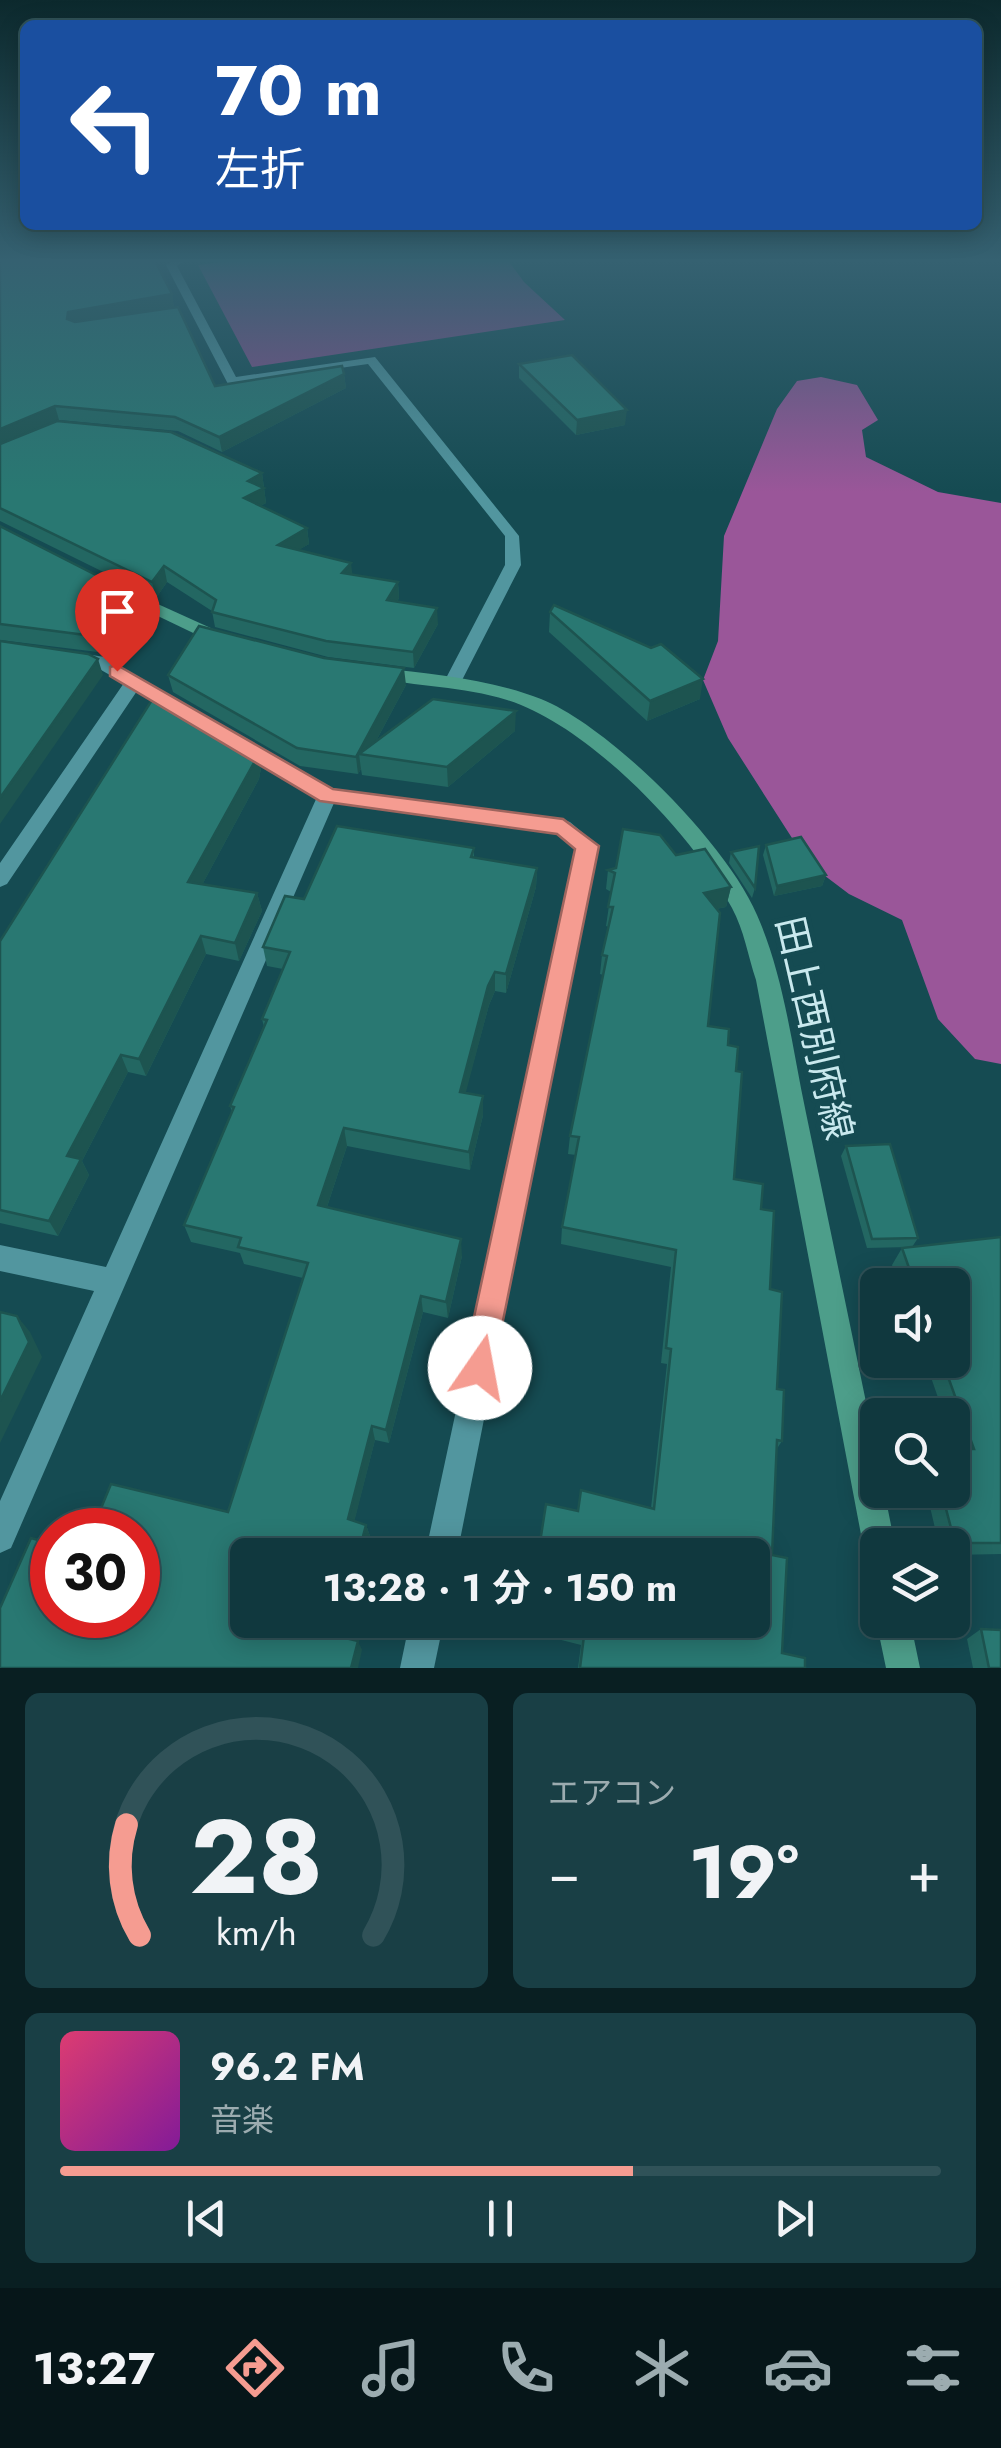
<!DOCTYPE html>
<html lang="ja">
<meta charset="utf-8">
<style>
:root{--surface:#10383e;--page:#193f45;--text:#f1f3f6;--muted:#9cacb0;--line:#305258;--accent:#f59c91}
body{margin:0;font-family:Jost,"Noto Sans JP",sans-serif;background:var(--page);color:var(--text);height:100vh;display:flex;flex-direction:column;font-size:38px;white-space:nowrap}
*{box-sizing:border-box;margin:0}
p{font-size:32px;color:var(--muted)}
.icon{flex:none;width:55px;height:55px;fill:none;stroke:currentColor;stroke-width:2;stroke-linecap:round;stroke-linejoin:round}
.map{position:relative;height:1668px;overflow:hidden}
.side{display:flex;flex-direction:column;gap:25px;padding:25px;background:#091f22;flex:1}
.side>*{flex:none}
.top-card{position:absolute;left:20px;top:20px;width:962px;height:210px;border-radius:15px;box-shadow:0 5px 25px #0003,0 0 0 2px var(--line);background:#1a4fa0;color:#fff;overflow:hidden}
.controls{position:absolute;left:860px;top:1268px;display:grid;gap:20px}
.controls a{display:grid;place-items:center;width:110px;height:110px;border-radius:15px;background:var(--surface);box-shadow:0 5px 25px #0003,0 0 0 2px var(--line);font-size:50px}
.speed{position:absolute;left:30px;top:1508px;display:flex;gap:20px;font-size:50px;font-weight:700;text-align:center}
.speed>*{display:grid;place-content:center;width:130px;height:130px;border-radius:50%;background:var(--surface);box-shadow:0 5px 25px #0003,0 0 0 2px var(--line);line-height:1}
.speed .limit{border:15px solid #d22;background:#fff;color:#111}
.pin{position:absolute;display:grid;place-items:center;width:85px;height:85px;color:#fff;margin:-102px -42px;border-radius:50% 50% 50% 0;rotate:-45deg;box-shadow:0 0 10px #0007}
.pin .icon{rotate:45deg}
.me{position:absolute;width:110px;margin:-55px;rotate:12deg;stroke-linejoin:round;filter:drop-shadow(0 0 8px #0008)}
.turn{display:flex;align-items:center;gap:35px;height:210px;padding:0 30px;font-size:45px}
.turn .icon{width:130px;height:130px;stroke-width:2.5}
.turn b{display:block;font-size:70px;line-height:85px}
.big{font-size:75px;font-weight:700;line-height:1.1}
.side .widget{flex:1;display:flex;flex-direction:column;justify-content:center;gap:15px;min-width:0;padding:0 35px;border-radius:15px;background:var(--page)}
.side .dial{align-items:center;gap:0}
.dial svg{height:260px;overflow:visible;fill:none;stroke:var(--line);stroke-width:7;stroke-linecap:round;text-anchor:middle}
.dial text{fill:var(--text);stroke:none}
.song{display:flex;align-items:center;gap:30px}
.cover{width:120px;height:120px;border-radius:15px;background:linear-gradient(135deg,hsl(340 70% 55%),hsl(290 70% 35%))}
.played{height:10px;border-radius:5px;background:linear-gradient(90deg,var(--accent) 65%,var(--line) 65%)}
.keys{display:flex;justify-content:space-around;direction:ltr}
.heat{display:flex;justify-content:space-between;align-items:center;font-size:55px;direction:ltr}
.side .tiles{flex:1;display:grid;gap:25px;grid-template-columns:1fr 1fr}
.widget:last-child{grid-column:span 2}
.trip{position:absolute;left:230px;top:1538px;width:540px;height:100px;border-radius:15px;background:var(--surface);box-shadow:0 5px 25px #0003,0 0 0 2px var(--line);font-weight:700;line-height:100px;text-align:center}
.menu{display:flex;height:160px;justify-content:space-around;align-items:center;background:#061619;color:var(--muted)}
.menu .icon{width:70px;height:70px}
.menu .on{color:var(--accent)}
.menu b{font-size:45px;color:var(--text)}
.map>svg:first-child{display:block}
</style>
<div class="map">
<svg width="1001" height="1668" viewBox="0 0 1001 1668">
<rect width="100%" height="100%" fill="#154b52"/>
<polygon fill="#8e4d8d" points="247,259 507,259 524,282 565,320 252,367 198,265"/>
<polygon fill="#9a5699" points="821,377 857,385 878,420 862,430 866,457 938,492 1001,503 1001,1064 975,1059 938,1019 902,920 849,894 808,863 728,738 703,680 718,641 724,536 777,409 797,381"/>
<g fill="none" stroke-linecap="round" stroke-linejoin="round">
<g fill="#52969f" fill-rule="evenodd">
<polygon points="175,259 187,259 177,266 236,377 375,357 519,536 521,565 459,686 447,686 444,682 505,565 505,536 368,364 228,384 166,265"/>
<polygon points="71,652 105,657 188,708 185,712 173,712 137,691 7,884 0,887 0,863 124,683 94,666 65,661 65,653"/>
<polygon points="234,734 332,789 563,820 570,822 598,846 457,1555 425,1555 577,848 558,833 334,803 11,1548 0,1553 0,1501 94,1291 0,1271 0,1245 106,1267 317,797 227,744 225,740"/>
<polygon points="410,1620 444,1620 434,1668 400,1668"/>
</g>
<g fill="#4d9e8a" fill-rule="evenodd">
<polygon points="118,586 224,634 226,638 224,642 212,642 112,594 110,591"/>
<path d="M378,668C433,674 489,679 541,699C612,728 727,844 757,915C784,976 792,1047 806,1113C830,1228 854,1344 878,1460V1490H884L895,1545H878V1560L868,1556L863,1545L756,980C748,956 744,930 732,908C692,833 588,725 507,700C463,686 416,687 372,677L369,673Z"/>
<polygon points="878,1617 878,1620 910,1620 920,1668 886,1668 876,1620"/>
</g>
</g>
<g fill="#236762">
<polygon points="0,259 172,294 174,308 215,386 344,374 346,388 222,452 178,431 59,420 53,423 262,473 266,503 260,506 307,528 309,544 298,550 352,575 398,582 399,598 397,602 438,624 414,668 328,657 215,627 212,611 167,582 156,598 0,521"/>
<polygon points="519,364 625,425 576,435 519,378"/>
<polygon points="0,526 145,614 114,658 106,653 0,640"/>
<polygon points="550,612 700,699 647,721 549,632"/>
<polygon points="168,675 406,685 375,743 515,731 448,787 362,775 361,769 358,774 300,766 173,692"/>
<polygon points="261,768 259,779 202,885 257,893 262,911 239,961 206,954 146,1076 128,1072 82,1161 89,1175 58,1236 0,1223 0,941"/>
<polygon points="766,845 826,875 822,886 774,896 763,855"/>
<polygon points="474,848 474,857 537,868 536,887 506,993 495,991 489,1005 465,1093 483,1096 483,1115 470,1170 347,1146 327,1207 462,1256 448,1318 423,1312 389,1443 375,1440 354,1521 366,1525 370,1536 365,1555 248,1555 248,1620 348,1620 344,1638 362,1650 52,1615 228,1512 303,1278 244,1264 240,1253 191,1242 184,1225 232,1112 230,1106 264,1027 262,1019 283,969 267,966 263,947 304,899"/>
<polygon points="731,852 755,888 752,898 729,863"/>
<polygon points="676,855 731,887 726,907 716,909 708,1026 728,1045 736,1071 734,1179 761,1209 770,1289 782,1441 776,1450 772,1555 782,1653 805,1668 578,1668 581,1645 526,1631 528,1620 578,1511 651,1508 667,1364 661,1363 671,1267 561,1244 562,1227 576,1155 568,1154 570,1136 603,975 600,974 602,955 609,927 606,926 611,892 606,889 608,870"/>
<polygon points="846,1146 918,1238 912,1247 1001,1237 1001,1554 952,1555 952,1545 939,1545 926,1490 952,1490 956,1449 952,1439 952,1415 944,1415 925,1360 952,1360 952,1285 899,1285 892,1265 902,1248 909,1247 867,1248 841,1156"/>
<polygon points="981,1629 1001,1668 973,1668 967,1639"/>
</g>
<g fill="#1d5450">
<polygon points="172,294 174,308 70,332 67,319 68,312"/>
<polygon points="344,374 346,388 222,452 219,437"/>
<polygon points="55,406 59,420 0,446 0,429"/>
<polygon points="627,410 625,425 576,435 577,420"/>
<polygon points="262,473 266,503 247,513 244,498 248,481"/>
<polygon points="307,528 309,544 280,561 278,545"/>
<polygon points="351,563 353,579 342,573"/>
<polygon points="164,566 167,582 156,598 152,582"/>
<polygon points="398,582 399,598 389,616 387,600"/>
<polygon points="141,598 145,614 114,658 110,642"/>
<polygon points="437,608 438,624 414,668 413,652"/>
<polygon points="98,659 103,675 0,824 0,798"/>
<polygon points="404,668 406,685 368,756 359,754 361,769 358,774 356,757"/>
<polygon points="703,679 700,699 647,721 650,701"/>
<polygon points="516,711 515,731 448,787 447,767"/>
<polygon points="257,750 261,768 259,779 194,900 188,882"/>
<polygon points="537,868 536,887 506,993 506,974"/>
<polygon points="826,875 822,886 774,896 777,886"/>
<polygon points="731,887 726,907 700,912 704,893"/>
<polygon points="257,893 262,911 239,961 235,943"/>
<polygon points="201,936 206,954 146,1076 139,1059"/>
<polygon points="495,972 495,991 489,1005 461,1111 460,1092 488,986"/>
<polygon points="121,1055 128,1072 82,1161 89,1175 58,1236 49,1221 67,1156"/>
<polygon points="483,1096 483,1115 470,1170 469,1152"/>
<polygon points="344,1128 347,1146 322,1222 318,1205"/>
<polygon points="461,1239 462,1256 448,1318 446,1302"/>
<polygon points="421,1296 423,1312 389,1443 386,1430"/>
<polygon points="17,1316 30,1332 42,1357 0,1443 0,1401"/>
<polygon points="372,1426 375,1440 352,1531 348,1519"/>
<polygon points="366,1525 370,1536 365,1555 358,1555"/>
<polygon points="341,1620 348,1620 342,1645 337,1636"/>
<polygon points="358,1641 362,1650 358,1668 351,1668"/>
</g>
<g fill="#297872" stroke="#1d5450" stroke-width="2.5">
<polygon points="0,259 154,259 172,294 68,312 67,319 75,322 178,307 215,386 342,366 344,374 219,437 175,417 55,406 0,429"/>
<polygon points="572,355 627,410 577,420 519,364"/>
<polygon points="57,421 171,432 262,473 248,481 264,488 244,498 307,528 278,545 351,563 342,573 398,582 387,600 437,608 413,652 326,641 212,612 216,600 164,566 152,582 0,508 0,444"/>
<polygon points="0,526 141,598 110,642 101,637 0,624"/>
<polygon points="554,605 651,648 661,644 703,679 650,701 550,612"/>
<polygon points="199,626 324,658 404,668 356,757 297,748 168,675"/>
<polygon points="0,641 88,654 98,659 0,798"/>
<polygon points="157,692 257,750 255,761 188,882 257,893 235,943 201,936 139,1059 121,1055 67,1156 81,1159 49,1221 0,1210 0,941"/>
<polygon points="433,699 516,711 447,767 359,754"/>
<polygon points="337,826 474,848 471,857 537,868 506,974 495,972 488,986 460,1092 483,1096 469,1152 344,1128 318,1205 461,1239 446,1302 421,1296 386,1430 372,1426 348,1519 366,1525 358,1555 248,1555 248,1620 341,1620 337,1636 358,1641 351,1668 0,1668 0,1608 31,1538 52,1544 52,1615 138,1615 138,1530 92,1530 111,1484 228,1512 308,1263 238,1247 241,1238 184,1225 234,1107 230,1106 267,1020 262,1019 290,952 263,947 285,896 304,899"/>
<polygon points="623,829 660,835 676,855 705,849 731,887 704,893 720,913 708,1026 729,1029 728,1045 738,1047 736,1071 742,1072 734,1179 763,1184 761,1209 774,1211 770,1289 782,1292 777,1389 784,1390 782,1441 777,1440 772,1555 787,1558 782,1653 805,1658 805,1668 580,1668 584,1636 527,1622 528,1620 752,1620 752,1555 538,1555 546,1504 578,1511 581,1490 654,1509 671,1349 666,1348 676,1250 562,1227 579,1137 570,1136 607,956 602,955 613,907 608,907 615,873 608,870 616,868"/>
<polygon points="801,837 826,875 777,886 766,845"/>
<polygon points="759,846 755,888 731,852"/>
<polygon points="890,1144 918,1238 872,1239 846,1146"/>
<polygon points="1001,1237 1001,1543 955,1543 941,1490 952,1490 952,1449 974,1449 942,1360 952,1360 952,1285 915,1285 902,1248"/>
<polygon points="0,1312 17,1316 29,1342 0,1401"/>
<polygon points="981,1629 1001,1630 1001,1668 989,1668"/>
</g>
<linearGradient id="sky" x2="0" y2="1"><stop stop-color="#0c292d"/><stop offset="0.53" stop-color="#356171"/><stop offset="1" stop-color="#356171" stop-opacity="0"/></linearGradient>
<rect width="1001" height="492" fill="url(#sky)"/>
<polygon fill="#f59c91" stroke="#9f655e" stroke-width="2.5" points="117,665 333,789 563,819 599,846 491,1380 480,1385 468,1380 463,1368 575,849 557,834 320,801 110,676 110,667"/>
<g text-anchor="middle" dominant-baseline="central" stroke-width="10" stroke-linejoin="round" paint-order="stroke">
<g font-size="38" fill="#c9e9ee" stroke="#154b52">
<text transform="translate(815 1028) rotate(77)">田上西別府線</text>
</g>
</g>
</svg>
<div class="controls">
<a><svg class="icon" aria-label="sound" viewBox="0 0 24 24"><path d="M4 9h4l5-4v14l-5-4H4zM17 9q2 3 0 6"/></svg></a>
<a><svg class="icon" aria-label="search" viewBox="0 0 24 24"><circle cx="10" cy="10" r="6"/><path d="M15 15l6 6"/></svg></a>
<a><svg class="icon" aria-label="layers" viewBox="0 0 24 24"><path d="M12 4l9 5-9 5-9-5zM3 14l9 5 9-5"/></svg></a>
</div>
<div class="speed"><div class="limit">30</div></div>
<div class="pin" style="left:117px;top:671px;background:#d93025"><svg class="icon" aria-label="arrive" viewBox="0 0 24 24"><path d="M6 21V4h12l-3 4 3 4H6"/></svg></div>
<svg class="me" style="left:480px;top:1368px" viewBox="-20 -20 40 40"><circle r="19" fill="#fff"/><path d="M0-13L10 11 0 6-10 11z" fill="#f59c91"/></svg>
<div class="trip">13:28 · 1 分 · 150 m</div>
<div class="top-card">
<div class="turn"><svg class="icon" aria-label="left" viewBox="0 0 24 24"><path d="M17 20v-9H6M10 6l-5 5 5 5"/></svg><div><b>70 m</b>左折</div></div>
</div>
</div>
<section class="side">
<div class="tiles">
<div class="widget dial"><svg viewBox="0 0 100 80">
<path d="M14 69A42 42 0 1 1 86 69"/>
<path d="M14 69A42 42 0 0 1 10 35" stroke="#f59c91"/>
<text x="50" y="56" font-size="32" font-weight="700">28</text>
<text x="50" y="72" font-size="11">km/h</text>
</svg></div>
<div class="widget"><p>エアコン</p>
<div class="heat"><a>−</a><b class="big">19°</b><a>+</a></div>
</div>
<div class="widget">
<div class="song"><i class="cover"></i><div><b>96.2 FM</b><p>音楽</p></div></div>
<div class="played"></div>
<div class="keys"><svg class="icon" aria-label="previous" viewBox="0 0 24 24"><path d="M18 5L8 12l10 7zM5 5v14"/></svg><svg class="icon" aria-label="pause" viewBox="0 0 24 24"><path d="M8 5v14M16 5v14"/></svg><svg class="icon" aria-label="next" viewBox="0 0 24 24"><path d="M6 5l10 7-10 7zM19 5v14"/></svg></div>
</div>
</div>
</section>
<nav class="menu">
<b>13:27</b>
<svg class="icon on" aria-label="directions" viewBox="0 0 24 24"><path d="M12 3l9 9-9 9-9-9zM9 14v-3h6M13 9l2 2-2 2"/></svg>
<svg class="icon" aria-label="music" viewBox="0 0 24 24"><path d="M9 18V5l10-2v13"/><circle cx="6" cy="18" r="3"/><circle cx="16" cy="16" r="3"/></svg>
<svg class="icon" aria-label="phone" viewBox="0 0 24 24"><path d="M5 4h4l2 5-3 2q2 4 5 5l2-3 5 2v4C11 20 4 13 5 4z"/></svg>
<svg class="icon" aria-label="climate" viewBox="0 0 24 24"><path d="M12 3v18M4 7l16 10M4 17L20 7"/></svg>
<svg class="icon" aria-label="car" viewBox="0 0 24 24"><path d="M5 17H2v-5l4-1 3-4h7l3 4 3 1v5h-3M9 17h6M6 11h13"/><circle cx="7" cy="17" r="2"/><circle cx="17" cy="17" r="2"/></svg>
<svg class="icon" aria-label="filters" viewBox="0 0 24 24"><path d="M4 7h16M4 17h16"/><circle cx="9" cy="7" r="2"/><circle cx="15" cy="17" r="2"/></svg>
</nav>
